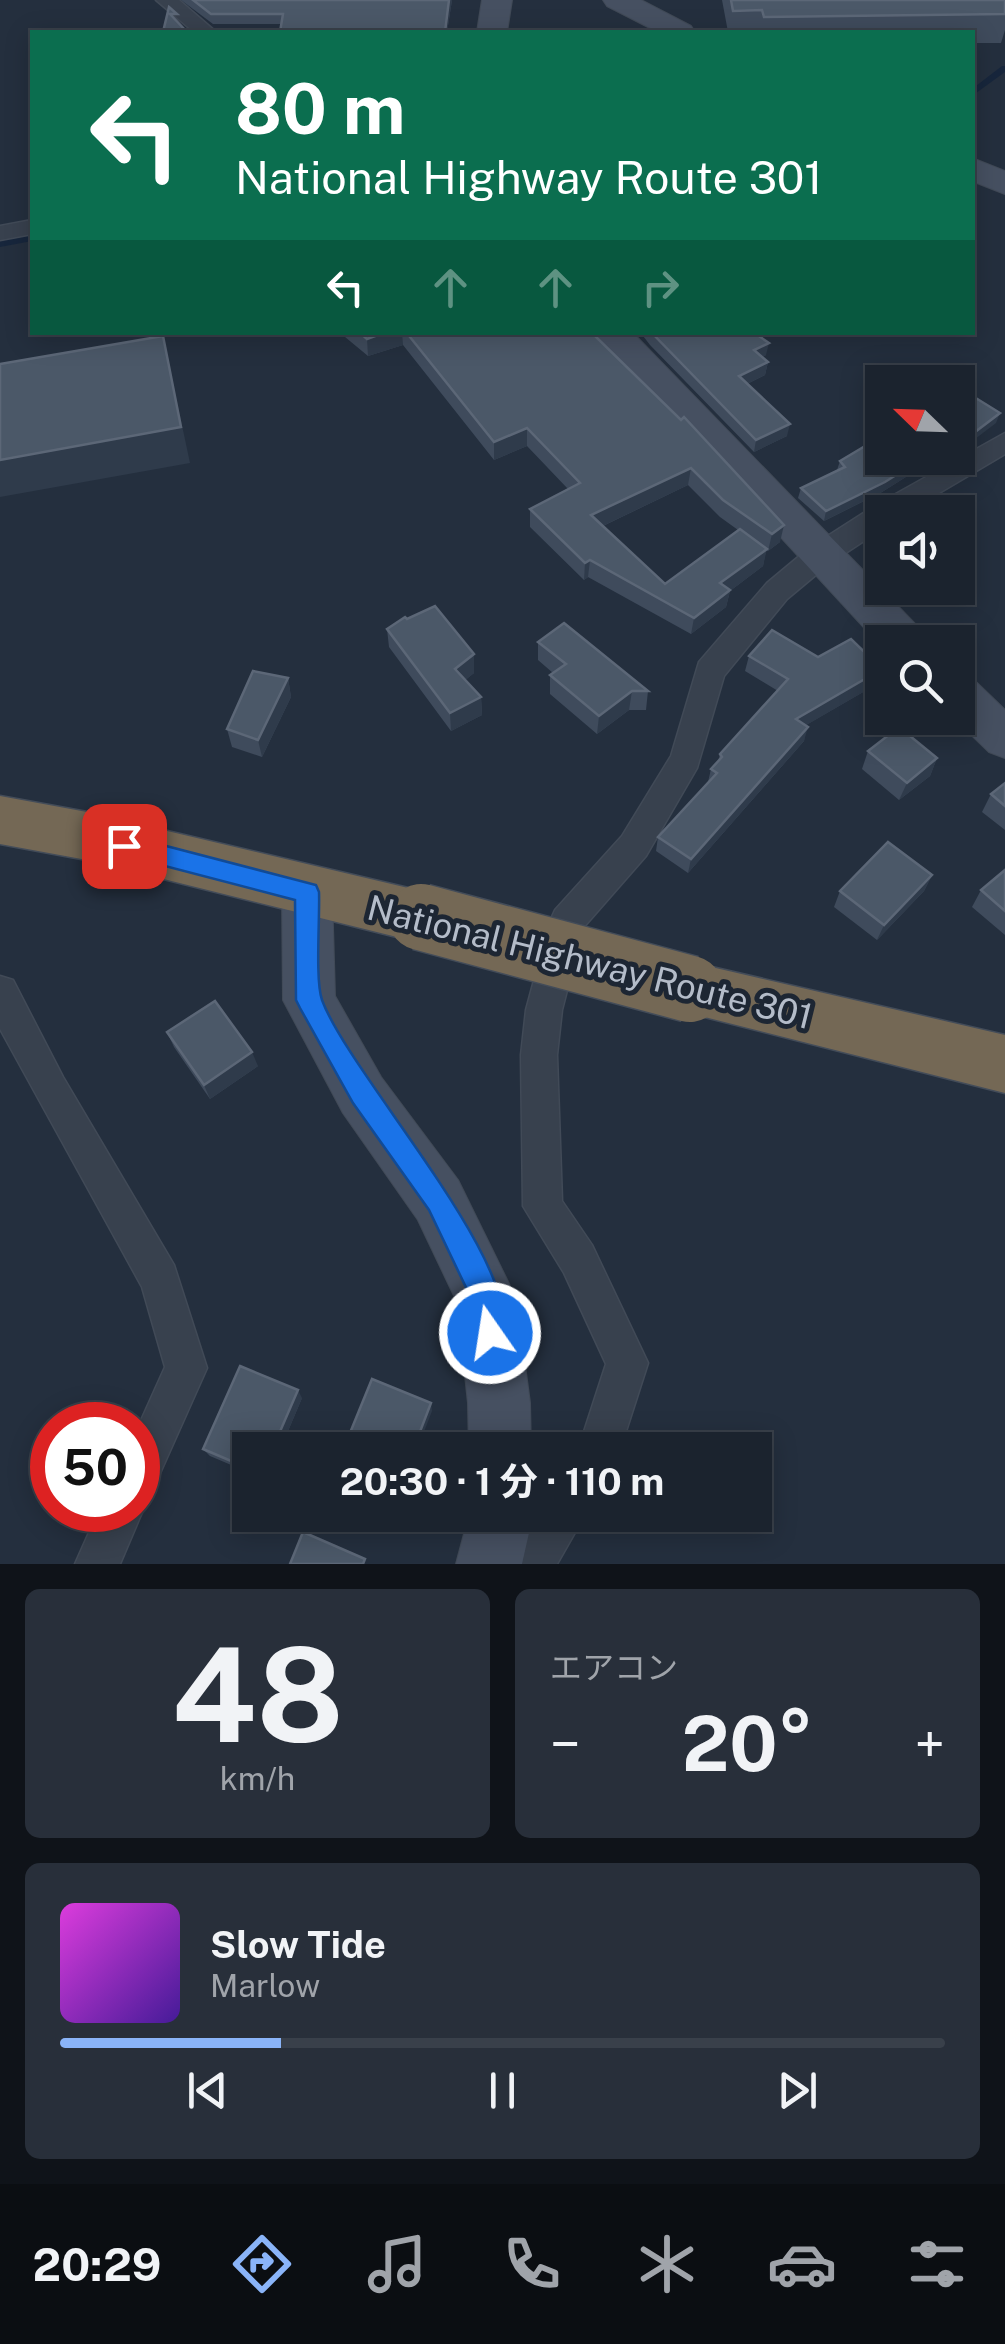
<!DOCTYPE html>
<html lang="ja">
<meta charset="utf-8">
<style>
:root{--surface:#1b232e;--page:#282f3a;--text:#f1f3f6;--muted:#a0a4aa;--line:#39404a;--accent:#8ab4f8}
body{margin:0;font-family:"Public Sans","Noto Sans JP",sans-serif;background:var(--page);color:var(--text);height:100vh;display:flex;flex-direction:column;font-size:38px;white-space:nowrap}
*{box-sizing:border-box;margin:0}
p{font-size:32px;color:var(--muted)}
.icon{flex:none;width:55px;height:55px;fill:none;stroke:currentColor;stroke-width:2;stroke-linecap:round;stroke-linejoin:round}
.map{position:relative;height:1564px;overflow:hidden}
.side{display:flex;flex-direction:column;gap:25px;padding:25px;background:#0f1319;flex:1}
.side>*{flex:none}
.hud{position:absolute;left:30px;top:30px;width:945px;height:305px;border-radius:0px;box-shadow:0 5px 25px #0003,0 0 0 2px var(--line);background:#0b6e4f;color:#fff;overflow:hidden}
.needle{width:65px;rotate:293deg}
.buttons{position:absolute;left:865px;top:365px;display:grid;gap:20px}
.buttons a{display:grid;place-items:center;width:110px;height:110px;border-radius:0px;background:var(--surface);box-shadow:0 5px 25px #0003,0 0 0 2px var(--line);font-size:50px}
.speed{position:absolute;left:30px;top:1402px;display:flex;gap:20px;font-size:50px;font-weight:700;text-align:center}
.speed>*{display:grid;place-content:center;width:130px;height:130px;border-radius:50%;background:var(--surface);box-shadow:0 5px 25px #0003,0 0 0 2px var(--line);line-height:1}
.speed .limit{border:15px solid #d22;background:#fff;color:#111}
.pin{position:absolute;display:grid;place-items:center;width:85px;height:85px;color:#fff;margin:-42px;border-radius:20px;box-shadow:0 5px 15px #0006}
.me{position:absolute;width:110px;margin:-55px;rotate:347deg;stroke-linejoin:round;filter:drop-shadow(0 0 8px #0008)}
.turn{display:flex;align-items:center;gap:35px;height:210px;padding:0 40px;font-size:45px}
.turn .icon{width:130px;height:130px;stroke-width:2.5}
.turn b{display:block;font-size:70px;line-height:85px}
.lanes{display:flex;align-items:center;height:95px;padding:0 40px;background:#0003;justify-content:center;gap:50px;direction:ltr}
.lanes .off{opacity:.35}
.big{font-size:75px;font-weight:700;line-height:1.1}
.side .card{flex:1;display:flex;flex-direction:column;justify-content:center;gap:15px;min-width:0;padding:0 35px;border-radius:15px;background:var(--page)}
.side .dial{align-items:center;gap:0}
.dial b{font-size:130px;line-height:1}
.song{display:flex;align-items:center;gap:30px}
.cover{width:120px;height:120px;border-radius:15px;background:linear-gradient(135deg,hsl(300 70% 55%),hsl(260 70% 35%))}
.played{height:10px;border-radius:5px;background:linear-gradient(90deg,var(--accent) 25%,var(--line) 25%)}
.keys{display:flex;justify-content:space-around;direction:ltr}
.heat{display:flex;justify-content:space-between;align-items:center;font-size:55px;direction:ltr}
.side .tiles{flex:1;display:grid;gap:25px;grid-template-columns:1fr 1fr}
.card:last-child{grid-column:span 2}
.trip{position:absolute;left:232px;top:1432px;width:540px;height:100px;border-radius:0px;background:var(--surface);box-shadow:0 5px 25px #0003,0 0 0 2px var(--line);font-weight:700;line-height:100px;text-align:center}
.dock{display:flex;height:160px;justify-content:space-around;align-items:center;background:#0b0e12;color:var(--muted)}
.dock .icon{width:70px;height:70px}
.dock .selected{color:var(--accent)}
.dock b{font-size:45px;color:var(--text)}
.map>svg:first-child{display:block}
</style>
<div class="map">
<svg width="1005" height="1564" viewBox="0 0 1005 1564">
<rect width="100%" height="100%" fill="#242f3e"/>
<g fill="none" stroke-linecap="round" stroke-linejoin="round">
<g fill="#17263c" fill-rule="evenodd">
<polygon points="1002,66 1005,66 1005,72 972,96 972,89"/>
<polygon points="32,235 32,241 0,247 0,241"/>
</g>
<defs>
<g id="street">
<polygon points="156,0 179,0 216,32 194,32"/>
<polygon points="32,220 32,234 0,240 0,226"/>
<polygon points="1005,433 1005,454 907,512 882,512 882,529 829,564 787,599 724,676 697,768 646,856 583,928 562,1010 557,1055 562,1201 592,1245 648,1363 620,1450 578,1450 606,1364 564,1273 523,1206 521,1055 526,1010 550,921 555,910 622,836 671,756 699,662 767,583 809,548 876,505"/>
<polygon points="0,976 13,980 63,1077 174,1265 207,1368 153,1489 138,1496 138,1427 165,1367 142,1287 0,1029"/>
<polygon points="138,1497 143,1510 120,1564 75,1564 99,1510 138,1510"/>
<polygon points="537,1515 585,1515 557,1564 509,1564"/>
</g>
<g id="secondary">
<polygon points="482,0 512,0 507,32 477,32"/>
<polygon points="603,0 641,0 691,26 695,32 658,32 607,6"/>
<polygon points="972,158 1005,171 1005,194 972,181"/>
<polygon points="592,332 632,332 921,630 927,642 882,642 882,647"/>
<polygon points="958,675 974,680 1005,710 1005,758 989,752 954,718 958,718"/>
<polygon points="307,871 325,878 332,893 335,996 381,1077 458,1180 516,1298 530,1403 531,1450 469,1450 468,1403 457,1302 418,1220 343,1113 283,1000 282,893 289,878"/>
<polygon points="469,1515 533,1515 522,1564 456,1564"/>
</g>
<g id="highway">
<polygon points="0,796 87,812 421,891 442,899 450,917 442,935 421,943 87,860 0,844"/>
<polygon points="690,962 1005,1035 1005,1093 669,1008 660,989 669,970"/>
</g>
</defs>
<use href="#street" stroke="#414a57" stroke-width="3"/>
<use href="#secondary" stroke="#414a57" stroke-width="2"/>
<use href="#highway" stroke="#434c59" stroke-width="3"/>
<use href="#street" fill="#38414e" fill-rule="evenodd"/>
<use href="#secondary" fill="#465061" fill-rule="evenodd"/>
<use href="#highway" fill="#746855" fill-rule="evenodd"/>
<defs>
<polyline id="highway-bridge" points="421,917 690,989"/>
</defs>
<use href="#highway-bridge" stroke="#434c59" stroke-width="69" stroke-linecap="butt"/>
<use href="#highway-bridge" stroke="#746855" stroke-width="66"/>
</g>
<g fill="#3f4b5c" fill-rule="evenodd">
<polygon points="181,0 452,0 447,32 280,32 281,24 213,24"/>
<polygon points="722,0 1005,0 1005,30 1001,43 972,43 972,32 728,32"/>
<path d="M339,332H591L780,542L768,551L766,550L763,566L730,591L726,607L691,634L588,577L584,580L530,527V509L568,489L527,446L494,460L403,345L368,356ZM688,485L720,517L738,530L665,584L603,526Z"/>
<polygon points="640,332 753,332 766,355 762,357 768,362 765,375 747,384 787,436 754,452 650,345"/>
<polygon points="882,458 936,458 882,492 824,521 798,498 801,488 837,470 840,461"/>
<polygon points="387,629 474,673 465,680 481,697 482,715 451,731 389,647"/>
<polygon points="538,642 648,691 646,710 629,710 597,734 550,694 550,675 553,673 538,660"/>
<polygon points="749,656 818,657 877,684 806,725 804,741 688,873 656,851 658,837 708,782 711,769 718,761 720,754 778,691 745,671"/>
<polygon points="288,678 291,697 262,757 232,747 227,729"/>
<polygon points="868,751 937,758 930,776 899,800 862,769"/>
<polygon points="1005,783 1005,830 982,812 991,794"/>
<polygon points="1005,870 1005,935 972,907 981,890"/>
<polygon points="932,875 924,891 877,940 834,907 840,891"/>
<polygon points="167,1032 258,1066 210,1099 174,1047"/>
<polygon points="302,1398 280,1450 250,1450 250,1473 210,1456 203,1449"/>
</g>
<g fill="#2f3b4b">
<polygon points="449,0 452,0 447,32 445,32"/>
<polygon points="386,332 402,332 403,345 368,356 367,339"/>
<polygon points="163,336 190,463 0,497 0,460"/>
<polygon points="769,343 766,355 752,363 754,350"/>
<polygon points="768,362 765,375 737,389 739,376"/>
<polygon points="1000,413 996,423 958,452 958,445"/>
<polygon points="790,424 787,436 754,452 756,440"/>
<polygon points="527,428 527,446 494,460 494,442"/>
<polygon points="923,458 936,458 882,492 824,521 826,511"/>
<polygon points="691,468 688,485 590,532 591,515"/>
<polygon points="784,525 780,542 768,551 772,534"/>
<polygon points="767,549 763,566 730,591 726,607 691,634 694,618 720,583"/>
<polygon points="590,560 588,577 584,580 585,563"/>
<polygon points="474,654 474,673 456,688 455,669"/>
<polygon points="882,669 877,684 791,734 796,719"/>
<polygon points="288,678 291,697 262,757 258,740"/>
<polygon points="632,691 629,710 597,734 599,716"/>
<polygon points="481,697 482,715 451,731 450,713"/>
<polygon points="808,727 804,741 688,873 691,859"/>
<polygon points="937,758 930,776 899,800 907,783"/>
<polygon points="932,875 924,891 877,940 884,925"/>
<polygon points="252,1052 258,1066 210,1099 204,1085"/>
<polygon points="298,1390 302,1398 280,1450 272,1450"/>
<polygon points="431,1403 432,1411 417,1450 413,1450"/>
</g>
<g fill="#4b5868" stroke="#5c6777" stroke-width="2.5">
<polygon points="193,0 449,0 445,32 280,32 283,14 211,14"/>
<polygon points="731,0 1005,0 1005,14 764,17 762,10 733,11"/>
<polygon points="169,7 177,14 170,14 187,32 163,32"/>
<polygon points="359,332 386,332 367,339"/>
<polygon points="406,332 591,332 681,420 684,417 784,525 772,534 723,500 691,468 591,515 665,584 740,529 767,549 720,583 730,590 694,618 590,560 585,563 530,509 580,483 527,428 494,442"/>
<polygon points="651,332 753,332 769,343 754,350 768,362 739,376 790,424 756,440"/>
<polygon points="163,336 181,427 0,460 0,364"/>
<polygon points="958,387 1000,413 958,445"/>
<polygon points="882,436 882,458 923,458 885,482 826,511 801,488 845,467 840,461"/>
<polygon points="435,606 474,654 455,669 481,697 450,713 387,629 405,617 407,619"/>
<polygon points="564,623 648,691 632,691 599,716 550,675 566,664 538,642"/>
<polygon points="772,630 818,657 851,639 882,669 796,719 808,727 691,859 658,837 717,773 711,769 722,757 720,754 788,679 749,656"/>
<polygon points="253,671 288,678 258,740 227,729"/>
<polygon points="899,727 937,758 907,783 868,751"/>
<polygon points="1005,783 1005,806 991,794"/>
<polygon points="888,842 932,875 884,925 840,891"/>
<polygon points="1005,870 1005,911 981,890"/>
<polygon points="215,1001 252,1052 204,1085 167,1032"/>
<polygon points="240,1366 298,1390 272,1450 250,1450 250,1469 203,1449"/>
<polygon points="372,1379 431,1403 413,1450 343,1450"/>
<polygon points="303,1532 365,1559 363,1564 290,1564"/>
</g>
<path fill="#1a73e8" stroke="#114b97" stroke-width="2.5" d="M124,835L316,885L319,892C320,918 315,980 322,1000C350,1076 531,1271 501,1343L490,1347L480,1343L472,1300L429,1210L353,1103L300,1008L296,1000L295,900L115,853L112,846L115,838Z"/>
<g text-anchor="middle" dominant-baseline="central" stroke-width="10" stroke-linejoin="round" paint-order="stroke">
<g font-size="35" fill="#b4bcc9" stroke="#1d2633">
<text transform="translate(590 962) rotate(14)">National Highway Route 301</text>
</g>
</g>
</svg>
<div class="buttons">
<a><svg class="needle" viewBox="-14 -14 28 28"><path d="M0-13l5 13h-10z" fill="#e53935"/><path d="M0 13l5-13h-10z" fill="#a0a4aa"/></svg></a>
<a><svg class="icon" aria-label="sound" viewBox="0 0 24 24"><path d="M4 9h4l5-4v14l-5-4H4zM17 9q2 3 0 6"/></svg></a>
<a><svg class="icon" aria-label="search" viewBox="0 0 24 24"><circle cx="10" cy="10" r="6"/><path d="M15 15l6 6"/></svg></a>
</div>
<div class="speed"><div class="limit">50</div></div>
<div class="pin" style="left:124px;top:846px;background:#d93025"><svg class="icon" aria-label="arrive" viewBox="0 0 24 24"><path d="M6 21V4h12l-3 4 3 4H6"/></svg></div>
<svg class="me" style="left:490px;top:1333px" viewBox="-20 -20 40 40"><circle r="17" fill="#1a73e8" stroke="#fff" stroke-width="3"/><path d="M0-11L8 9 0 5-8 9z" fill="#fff"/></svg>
<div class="trip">20:30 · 1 分 · 110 m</div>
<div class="hud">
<div class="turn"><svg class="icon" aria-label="left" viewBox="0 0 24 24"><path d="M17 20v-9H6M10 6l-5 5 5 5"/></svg><div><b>80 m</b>National Highway Route 301</div></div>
<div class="lanes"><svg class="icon" aria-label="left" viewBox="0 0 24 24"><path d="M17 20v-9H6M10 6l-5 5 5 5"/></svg><svg class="icon off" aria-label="ahead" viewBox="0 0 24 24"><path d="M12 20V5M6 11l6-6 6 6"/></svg><svg class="icon off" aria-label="ahead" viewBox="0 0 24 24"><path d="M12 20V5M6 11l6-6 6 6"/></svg><svg class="icon off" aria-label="right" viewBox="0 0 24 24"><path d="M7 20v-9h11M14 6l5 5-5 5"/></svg></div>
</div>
</div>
<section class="side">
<div class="tiles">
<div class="card dial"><b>48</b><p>km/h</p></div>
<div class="card"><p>エアコン</p>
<div class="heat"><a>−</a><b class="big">20°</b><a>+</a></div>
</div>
<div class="card">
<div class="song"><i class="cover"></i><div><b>Slow Tide</b><p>Marlow</p></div></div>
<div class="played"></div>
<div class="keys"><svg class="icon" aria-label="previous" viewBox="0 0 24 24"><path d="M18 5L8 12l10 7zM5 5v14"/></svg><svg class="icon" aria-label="pause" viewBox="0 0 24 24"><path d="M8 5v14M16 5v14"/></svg><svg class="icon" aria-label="next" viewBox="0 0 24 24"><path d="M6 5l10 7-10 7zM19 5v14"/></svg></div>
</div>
</div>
</section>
<nav class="dock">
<b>20:29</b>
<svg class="icon selected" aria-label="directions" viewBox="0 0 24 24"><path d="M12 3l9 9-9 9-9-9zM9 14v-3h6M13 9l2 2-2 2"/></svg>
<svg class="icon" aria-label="music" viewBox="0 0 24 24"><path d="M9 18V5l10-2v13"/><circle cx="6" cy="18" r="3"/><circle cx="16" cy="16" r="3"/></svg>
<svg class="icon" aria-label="phone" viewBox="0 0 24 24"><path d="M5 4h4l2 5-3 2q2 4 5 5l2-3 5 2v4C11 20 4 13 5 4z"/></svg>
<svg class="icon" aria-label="climate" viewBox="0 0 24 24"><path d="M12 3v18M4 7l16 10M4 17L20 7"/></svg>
<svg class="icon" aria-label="car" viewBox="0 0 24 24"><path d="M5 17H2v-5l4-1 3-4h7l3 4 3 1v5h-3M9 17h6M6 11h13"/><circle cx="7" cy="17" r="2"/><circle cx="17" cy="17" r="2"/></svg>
<svg class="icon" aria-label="filters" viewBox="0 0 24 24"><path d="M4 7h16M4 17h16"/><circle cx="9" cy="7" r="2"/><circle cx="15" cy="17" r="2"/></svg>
</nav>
